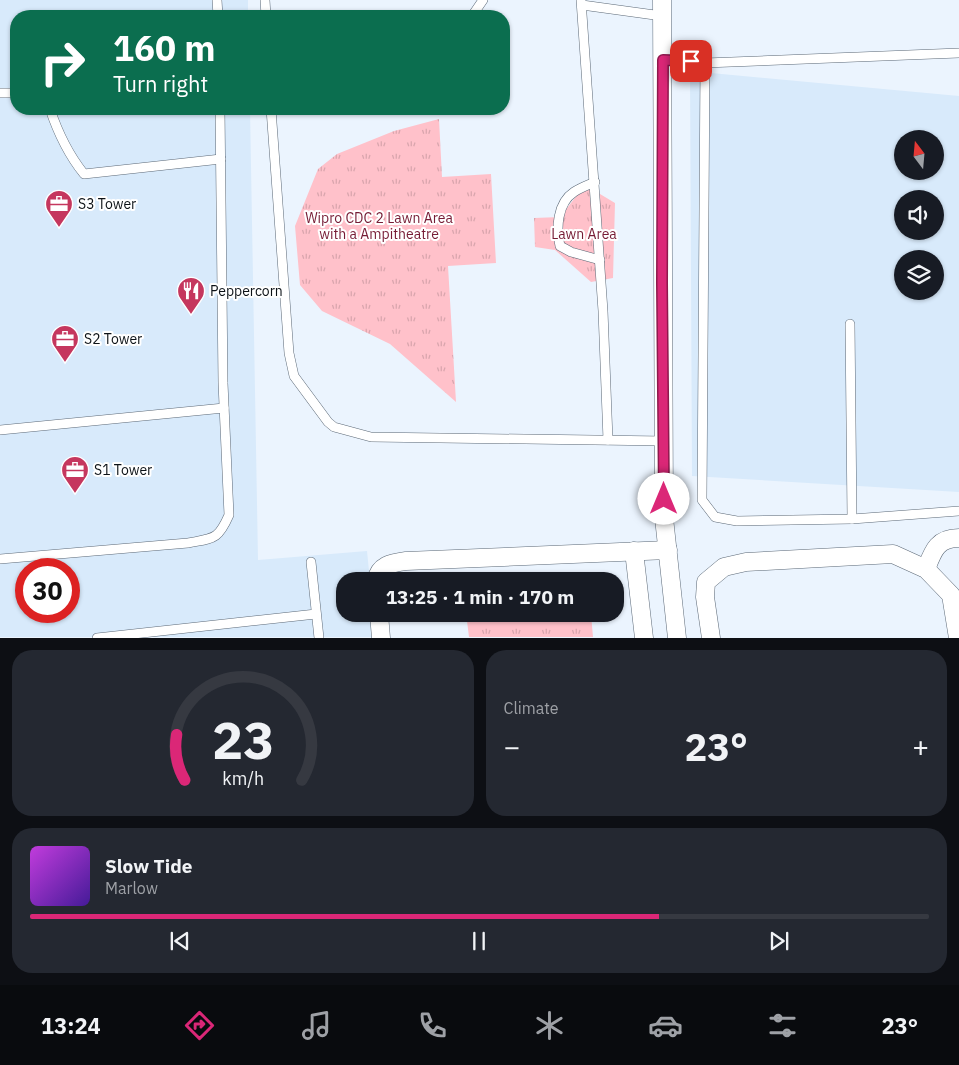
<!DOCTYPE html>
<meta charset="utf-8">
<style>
:root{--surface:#171b24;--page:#242831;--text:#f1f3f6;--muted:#9ea1a6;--line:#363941;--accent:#db2777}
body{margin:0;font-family:"IBM Plex Sans",sans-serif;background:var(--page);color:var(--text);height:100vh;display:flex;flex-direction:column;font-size:19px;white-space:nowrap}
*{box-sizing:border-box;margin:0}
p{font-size:16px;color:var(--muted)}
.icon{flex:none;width:28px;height:28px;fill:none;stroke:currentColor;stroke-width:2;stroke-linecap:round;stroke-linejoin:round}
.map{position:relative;height:638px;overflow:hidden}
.side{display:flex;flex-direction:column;gap:12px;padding:12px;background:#0d0f14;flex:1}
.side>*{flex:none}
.top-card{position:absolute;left:10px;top:10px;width:500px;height:105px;border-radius:20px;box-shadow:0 1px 4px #0004;background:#0b6e4f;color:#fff;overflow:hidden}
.needle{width:32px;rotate:344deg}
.controls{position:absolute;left:894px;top:130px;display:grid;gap:10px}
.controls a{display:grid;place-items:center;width:50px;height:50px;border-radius:50%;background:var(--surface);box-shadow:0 1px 4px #0004;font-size:25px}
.speed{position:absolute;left:15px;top:558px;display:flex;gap:10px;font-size:25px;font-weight:700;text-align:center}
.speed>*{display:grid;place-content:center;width:65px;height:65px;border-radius:50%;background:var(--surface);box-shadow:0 1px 4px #0004;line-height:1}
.speed .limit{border:8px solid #d22;background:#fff;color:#111}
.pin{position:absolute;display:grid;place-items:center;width:42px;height:42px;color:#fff;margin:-21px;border-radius:10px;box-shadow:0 2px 8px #0006}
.me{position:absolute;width:55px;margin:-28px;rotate:0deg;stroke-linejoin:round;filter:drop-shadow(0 0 4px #0008)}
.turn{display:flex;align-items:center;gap:18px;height:105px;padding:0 20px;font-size:22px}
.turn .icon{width:65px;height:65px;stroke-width:2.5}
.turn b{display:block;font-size:35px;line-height:42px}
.big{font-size:38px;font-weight:700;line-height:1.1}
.side .widget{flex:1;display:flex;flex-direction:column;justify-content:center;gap:8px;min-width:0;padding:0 18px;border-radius:20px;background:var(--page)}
.side .dial{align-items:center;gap:0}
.dial svg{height:130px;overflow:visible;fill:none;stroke:var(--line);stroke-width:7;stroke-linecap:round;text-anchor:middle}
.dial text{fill:var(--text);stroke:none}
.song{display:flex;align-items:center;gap:15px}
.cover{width:60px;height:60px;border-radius:8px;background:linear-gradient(135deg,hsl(290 70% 55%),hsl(260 70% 35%))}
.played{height:5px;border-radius:2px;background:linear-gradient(90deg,var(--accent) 70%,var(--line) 70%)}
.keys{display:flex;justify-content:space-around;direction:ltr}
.heat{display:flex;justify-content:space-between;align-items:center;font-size:28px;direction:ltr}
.side .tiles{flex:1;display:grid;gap:12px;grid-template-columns:1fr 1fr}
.widget:last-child{grid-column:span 2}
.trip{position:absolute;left:336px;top:572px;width:288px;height:50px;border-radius:20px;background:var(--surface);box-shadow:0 1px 4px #0004;font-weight:700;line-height:50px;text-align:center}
.tabs{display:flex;height:80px;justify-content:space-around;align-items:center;background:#090b0e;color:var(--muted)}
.tabs .icon{width:35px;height:35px}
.tabs .on{color:var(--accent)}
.tabs b{font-size:22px;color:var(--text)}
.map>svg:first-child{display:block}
</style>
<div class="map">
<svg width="959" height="638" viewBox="0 0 959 638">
<defs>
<pattern id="park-tufts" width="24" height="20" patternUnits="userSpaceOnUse" patternTransform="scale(1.25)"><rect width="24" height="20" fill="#ffc1ca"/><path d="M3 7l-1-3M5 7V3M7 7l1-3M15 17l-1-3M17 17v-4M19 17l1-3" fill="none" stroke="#d9a5ad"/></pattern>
</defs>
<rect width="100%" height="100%" fill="#ebf4fe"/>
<g fill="#d8eafb" fill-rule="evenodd">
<path d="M0,0H248V16H16V109H250L258,560L367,551L370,581H345V614H373L375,637H0ZM26,569H69V611H26Z"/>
<path d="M690,71L959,96V492L692,476ZM902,139H935V171H902ZM902,199H935V231H902ZM902,259H935V291H902Z"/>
</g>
<g fill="url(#park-tufts)">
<polygon points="439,119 442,177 491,174 496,263 448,266 456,402 390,344 322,311 300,285 295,226 318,169 337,154 394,131"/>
<polygon points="585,185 615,203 613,278 591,282 555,250 535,247 534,218 560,217"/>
<polygon points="553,614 591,614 593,637 469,637 467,621"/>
</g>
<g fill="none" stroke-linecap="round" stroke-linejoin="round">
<defs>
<g id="service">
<polyline points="217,0 218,16"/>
<polyline points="265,0 266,16"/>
<polyline points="581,0 603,311 608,440"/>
<polyline points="582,5 662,16"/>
<polyline points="472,16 483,0"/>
<polyline points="663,61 691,61 705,63 959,53"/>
<polyline points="705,63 702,500 715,517 737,521 852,519 959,511"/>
<polyline points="0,93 16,93"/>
<path d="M50,109C58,133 68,154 84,174L221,159"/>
<polyline points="271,109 289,353 294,376 328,422 334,427 371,437 664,441"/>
<path d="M595,182C588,185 580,188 574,192C557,203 556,229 560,246L571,252L600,260"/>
<polyline points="850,324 852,519"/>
<polyline points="0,430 224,408"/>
<path d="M0,559L188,543C214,538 218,540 229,515L223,383L220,109"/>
<polyline points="311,562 319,638"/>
<polyline points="97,638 316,614"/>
</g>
<g id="minor">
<polyline points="662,0 664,518 677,638"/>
<polyline points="634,551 644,638"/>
<path d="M926,569C933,551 937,538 959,538"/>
<path d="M376,581C379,565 391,563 406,561L668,550"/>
<polyline points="379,614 381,638"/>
<polyline points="711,638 705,597 706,582 724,567 746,562 893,554 926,569 951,595 958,638"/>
</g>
</defs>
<use href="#service" stroke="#5c6977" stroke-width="10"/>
<use href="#minor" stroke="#5c6977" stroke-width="19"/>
<use href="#service" stroke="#fff" stroke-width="9"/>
<use href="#minor" stroke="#fff" stroke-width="18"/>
</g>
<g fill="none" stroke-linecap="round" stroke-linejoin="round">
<defs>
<polyline id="route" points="664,499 662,283 663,60 691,61"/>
</defs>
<use href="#route" stroke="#8e194d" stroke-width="12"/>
<use href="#route" stroke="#db2777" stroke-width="9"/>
</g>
<defs>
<symbol id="office-pin" viewBox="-11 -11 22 30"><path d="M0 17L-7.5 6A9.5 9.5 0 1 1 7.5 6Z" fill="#c5375e" stroke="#fff"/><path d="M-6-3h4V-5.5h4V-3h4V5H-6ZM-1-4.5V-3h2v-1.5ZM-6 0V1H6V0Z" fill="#fff"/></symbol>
<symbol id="restaurant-pin" viewBox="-11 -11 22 30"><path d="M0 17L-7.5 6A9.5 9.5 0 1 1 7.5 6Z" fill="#c5375e" stroke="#fff"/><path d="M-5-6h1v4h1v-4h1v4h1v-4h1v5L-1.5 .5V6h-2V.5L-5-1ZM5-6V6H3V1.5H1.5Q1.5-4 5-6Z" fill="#fff"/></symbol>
</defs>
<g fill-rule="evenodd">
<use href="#office-pin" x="43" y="188" width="32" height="43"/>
<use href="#restaurant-pin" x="175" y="275" width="32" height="43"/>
<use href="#office-pin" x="49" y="323" width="32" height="43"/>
<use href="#office-pin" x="59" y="454" width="32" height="43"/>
</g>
<g text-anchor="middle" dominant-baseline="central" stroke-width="4" stroke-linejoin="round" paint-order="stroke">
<g font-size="14" fill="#0c1217" stroke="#fff" text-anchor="start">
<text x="78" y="204">S3 Tower</text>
<text x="210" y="291">Peppercorn</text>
<text x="84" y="339">S2 Tower</text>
<text x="94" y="470">S1 Tower</text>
</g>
<g font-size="14" fill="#761c35" stroke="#fff">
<text x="379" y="218">Wipro CDC 2 Lawn Area<tspan x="379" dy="16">with a Ampitheatre</tspan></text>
<text x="584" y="234">Lawn Area</text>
</g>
</g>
</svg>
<div class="controls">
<a><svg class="needle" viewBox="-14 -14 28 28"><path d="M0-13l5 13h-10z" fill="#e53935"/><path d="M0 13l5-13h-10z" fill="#9ea1a6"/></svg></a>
<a><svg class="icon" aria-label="sound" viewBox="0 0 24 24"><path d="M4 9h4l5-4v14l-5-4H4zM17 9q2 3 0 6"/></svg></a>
<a><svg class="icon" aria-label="layers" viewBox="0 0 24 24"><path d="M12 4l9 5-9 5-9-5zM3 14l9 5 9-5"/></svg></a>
</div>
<div class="speed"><div class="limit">30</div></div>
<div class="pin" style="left:691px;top:61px;background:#d93025"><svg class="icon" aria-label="arrive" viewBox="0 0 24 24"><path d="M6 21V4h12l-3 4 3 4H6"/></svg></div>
<svg class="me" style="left:664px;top:499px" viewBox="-20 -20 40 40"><circle r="19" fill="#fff"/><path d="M0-13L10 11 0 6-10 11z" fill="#db2777"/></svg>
<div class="trip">13:25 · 1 min · 170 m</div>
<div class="top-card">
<div class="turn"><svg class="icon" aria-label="right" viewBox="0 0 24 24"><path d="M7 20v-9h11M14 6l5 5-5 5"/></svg><div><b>160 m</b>Turn right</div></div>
</div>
</div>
<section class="side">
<div class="tiles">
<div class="widget dial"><svg viewBox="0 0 100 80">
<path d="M14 69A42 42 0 1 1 86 69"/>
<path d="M14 69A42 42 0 0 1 9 41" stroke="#db2777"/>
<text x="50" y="56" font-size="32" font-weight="700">23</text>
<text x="50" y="72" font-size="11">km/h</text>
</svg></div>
<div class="widget"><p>Climate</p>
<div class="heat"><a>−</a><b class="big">23°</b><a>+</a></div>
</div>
<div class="widget">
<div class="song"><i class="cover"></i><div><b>Slow Tide</b><p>Marlow</p></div></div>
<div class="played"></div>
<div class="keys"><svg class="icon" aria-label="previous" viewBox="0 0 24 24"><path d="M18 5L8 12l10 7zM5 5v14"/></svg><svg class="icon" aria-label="pause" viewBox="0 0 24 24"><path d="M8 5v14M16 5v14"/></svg><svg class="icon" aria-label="next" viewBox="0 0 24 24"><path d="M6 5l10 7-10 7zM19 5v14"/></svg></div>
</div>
</div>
</section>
<nav class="tabs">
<b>13:24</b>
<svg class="icon on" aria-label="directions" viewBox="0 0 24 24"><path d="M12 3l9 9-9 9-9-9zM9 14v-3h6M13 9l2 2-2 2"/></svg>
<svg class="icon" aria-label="music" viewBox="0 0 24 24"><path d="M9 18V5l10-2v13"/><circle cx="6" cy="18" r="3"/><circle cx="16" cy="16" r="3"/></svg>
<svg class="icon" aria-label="phone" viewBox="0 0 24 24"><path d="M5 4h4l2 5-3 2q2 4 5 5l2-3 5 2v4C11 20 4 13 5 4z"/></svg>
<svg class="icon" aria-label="climate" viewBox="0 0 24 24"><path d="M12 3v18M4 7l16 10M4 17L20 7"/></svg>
<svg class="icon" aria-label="car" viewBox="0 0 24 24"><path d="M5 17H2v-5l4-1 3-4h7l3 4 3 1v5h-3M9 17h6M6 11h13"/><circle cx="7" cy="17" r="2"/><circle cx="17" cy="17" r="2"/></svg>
<svg class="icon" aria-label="filters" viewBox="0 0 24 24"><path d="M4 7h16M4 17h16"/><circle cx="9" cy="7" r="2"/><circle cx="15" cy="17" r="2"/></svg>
<b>23°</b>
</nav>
